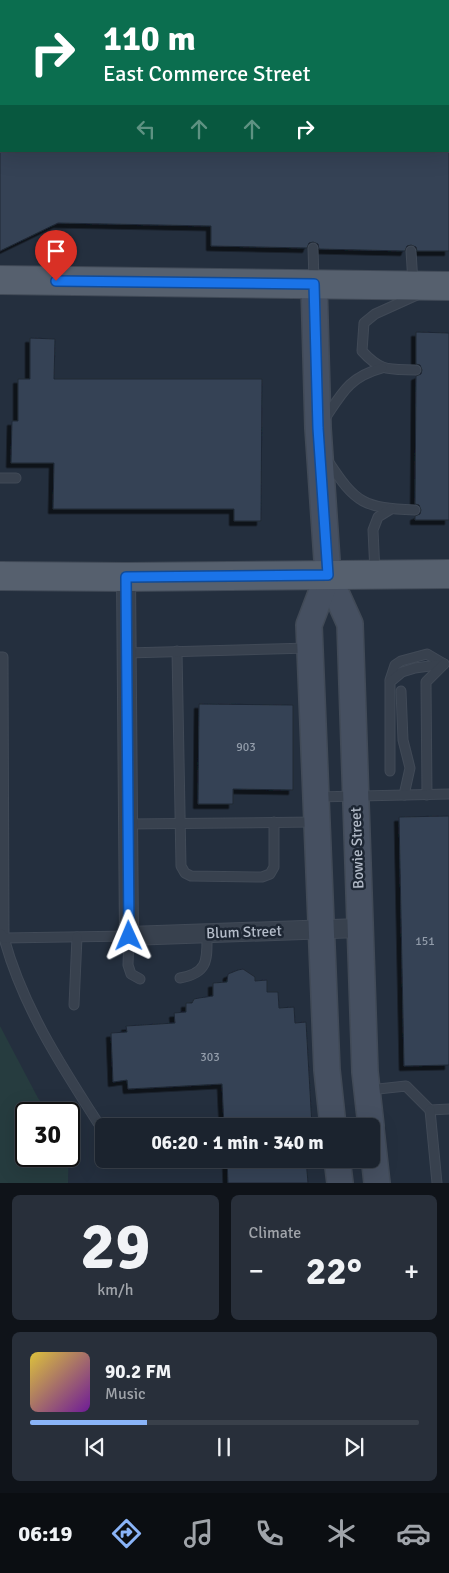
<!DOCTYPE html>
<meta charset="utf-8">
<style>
:root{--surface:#1b232e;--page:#282f3a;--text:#f1f3f6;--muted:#a0a4aa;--line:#39404a;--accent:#8ab4f8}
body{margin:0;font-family:Signika,sans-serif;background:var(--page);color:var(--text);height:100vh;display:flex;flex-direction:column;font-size:19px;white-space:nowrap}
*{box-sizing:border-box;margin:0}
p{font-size:16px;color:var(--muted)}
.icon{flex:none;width:28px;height:28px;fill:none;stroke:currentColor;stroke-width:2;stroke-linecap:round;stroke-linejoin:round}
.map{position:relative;height:1183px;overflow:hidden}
.drawer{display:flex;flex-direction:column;gap:12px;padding:12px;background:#0f1319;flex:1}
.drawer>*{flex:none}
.banner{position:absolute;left:0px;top:0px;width:450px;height:152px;box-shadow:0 5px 20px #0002,0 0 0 1px var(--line);background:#0b6e4f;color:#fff;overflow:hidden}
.speed{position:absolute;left:15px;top:1102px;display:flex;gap:10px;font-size:25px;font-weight:700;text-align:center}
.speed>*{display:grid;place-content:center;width:65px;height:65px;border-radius:50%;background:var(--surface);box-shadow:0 5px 20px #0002,0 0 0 1px var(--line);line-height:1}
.speed .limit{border:2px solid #111;border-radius:8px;background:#fff;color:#111}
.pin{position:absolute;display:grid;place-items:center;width:42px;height:42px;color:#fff;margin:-51px -21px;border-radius:50% 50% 50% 0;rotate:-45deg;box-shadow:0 0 5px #0007}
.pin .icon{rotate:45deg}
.me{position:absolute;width:55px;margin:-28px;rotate:359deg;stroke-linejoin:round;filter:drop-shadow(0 0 4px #0008)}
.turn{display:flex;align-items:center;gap:18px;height:105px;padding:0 20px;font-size:22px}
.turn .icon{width:65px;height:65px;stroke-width:2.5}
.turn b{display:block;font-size:35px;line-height:42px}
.lanes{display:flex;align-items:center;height:48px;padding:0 20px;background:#0003;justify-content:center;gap:25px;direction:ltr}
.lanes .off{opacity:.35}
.big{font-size:38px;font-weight:800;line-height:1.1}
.drawer .card{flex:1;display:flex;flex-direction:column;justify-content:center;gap:8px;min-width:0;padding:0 18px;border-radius:8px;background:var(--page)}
.drawer .dial{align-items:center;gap:0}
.dial b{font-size:65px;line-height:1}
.song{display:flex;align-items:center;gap:15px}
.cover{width:60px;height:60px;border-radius:8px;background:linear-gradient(135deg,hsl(50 70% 55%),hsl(280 70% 35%))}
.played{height:5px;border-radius:2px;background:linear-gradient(90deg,var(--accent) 30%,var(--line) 30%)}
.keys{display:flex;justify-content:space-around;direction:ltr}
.heat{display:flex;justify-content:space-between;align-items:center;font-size:28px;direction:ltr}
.drawer .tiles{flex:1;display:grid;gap:12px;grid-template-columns:1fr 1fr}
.card:last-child{grid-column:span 2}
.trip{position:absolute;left:95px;top:1118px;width:285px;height:50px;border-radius:8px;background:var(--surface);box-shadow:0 5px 20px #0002,0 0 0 1px var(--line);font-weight:800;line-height:50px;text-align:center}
.dock{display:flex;height:80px;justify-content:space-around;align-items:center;background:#0b0e12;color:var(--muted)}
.dock .icon{width:35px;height:35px}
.dock .selected{color:var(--accent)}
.dock b{font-size:22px;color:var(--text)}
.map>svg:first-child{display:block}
</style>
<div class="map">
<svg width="449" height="1183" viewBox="0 0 449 1183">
<defs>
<filter id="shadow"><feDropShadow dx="-4.5" dy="4.5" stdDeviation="0" flood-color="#0009"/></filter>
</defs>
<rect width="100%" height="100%" fill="#242f3e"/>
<polygon fill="#263c3f" points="0,1026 38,1098 50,1114 26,1114 26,1156 69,1156 69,1140 69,1141 68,1183 0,1183"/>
<g fill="#364354" stroke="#1f2835" filter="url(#shadow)">
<polygon points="0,151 449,151 449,251 417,251 416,247 411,245 407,246 405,251 319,249 318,244 313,242 309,243 307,248 211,246 211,226 58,223 0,251"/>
<polygon points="416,332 449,333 449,520 415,520 415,516 420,514 421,510 419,505 415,504 416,376 421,374 422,370 420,365 416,364"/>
<polygon points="30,338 55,339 54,379 262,379 261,521 234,521 234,509 53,509 54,463 11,463 12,421 18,421 18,379 30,379"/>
<polygon points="199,704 293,705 293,790 233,789 233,804 198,804"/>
<polygon points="449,816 449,1065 404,1066 399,817"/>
<polygon points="243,969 255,977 255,981 267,980 267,992 278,992 279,1008 294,1007 295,1023 306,1022 312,1126 224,1126 222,1084 128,1089 127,1080 113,1082 111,1033 127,1032 126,1026 175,1023 174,1013 186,1012 186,1003 192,1003 194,999 199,998 213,996 213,983 227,982 228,974 238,970"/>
<polygon points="227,1159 306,1159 308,1183 228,1183"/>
</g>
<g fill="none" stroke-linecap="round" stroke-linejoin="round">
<defs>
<g id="service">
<polyline points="313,248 314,281"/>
<polyline points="411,251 413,283"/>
<path d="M416,370C389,369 381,372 362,351L364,323L375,314L417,295"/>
<path d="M324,420C342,393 349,377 382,368"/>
<path d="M328,461C356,504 364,508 415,510"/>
<polyline points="0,478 16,478"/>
<polyline points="375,573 373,530 378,517 391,509"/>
<polyline points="177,651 181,866 185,873 191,876 262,877 270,874 274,867 274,822"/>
<polyline points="127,653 309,648"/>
<path d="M0,657H3L4,938C22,1005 60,1064 98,1123"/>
<polyline points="390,680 395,665 401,661 427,654 444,664"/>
<polyline points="401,691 403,740 410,768 404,795"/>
<polyline points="390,771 390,682 402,672 415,668 444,664"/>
<polyline points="427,795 426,682 444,664"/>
<polyline points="316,797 449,794"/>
<polyline points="128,824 315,822"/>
<polyline points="1,934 4,938 129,936 128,965 131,974 140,979"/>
<path d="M180,978C209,973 207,959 207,934"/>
<polyline points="74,1005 77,937"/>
<polyline points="369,1090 406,1086 430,1110 449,1109"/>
<polyline points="430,1110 437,1183"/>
</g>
<polyline id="minor" points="126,577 129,936 360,928"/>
<g id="secondary">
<polyline points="314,284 318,428 328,575 350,624 365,1072 371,1126"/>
<polyline points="328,575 309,625 327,1070 333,1126"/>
<polyline points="371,1129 377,1183"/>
<polyline points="337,1159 340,1183"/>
</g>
<g id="primary">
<polyline points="0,280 449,286"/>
<polyline points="0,576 126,577 449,574"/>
</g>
</defs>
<use href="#service" stroke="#414a57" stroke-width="11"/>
<use href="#minor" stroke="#414a57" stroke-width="20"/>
<use href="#secondary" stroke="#414a57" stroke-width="28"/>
<use href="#primary" stroke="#414a57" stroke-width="30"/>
<use href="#service" stroke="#38414e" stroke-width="9"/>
<use href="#minor" stroke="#38414e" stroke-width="18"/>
<use href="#secondary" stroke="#465061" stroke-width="25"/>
<use href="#primary" stroke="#56606e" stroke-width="28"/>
</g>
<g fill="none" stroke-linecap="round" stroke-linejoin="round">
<defs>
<polyline id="route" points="56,281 314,284 318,428 328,575 126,577 129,936"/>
</defs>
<use href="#route" stroke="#114b97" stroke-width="12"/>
<use href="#route" stroke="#1a73e8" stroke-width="9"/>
</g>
<g text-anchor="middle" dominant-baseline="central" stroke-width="5" stroke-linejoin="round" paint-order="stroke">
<g font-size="12" fill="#929caa">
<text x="246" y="747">903</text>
<text x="425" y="941">151</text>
<text x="210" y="1057">303</text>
</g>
<g font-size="15" fill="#b4bcc9" stroke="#1d2633">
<text transform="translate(357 848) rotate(-92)">Bowie Street</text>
<text transform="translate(244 932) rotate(-2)">Blum Street</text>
</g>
</g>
</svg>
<div class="speed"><div class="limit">30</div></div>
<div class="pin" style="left:56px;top:281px;background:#d93025"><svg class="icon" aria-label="arrive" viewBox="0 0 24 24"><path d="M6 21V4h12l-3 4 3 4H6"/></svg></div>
<svg class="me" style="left:129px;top:936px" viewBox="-20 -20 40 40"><path d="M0-17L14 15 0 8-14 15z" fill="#1a73e8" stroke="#fff" stroke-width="4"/></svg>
<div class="trip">06:20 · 1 min · 340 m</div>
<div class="banner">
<div class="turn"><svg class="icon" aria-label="right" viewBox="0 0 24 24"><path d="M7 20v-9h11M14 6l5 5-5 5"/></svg><div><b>110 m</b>East Commerce Street</div></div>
<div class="lanes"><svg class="icon off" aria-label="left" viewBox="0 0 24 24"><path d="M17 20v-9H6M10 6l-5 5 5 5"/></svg><svg class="icon off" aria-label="ahead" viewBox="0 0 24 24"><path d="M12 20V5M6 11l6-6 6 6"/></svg><svg class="icon off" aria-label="ahead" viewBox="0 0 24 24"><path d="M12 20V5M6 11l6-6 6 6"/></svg><svg class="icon" aria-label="right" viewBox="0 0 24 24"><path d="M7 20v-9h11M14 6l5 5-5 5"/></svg></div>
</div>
</div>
<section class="drawer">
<div class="tiles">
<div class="card dial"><b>29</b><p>km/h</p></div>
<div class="card"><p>Climate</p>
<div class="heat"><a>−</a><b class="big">22°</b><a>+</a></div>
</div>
<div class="card">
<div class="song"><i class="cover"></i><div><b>90.2 FM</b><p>Music</p></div></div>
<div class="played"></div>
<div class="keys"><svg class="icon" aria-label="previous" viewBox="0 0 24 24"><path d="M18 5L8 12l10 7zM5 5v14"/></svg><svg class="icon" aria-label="pause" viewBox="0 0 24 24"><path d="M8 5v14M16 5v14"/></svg><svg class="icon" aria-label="next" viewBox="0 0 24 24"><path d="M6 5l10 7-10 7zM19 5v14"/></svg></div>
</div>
</div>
</section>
<nav class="dock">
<b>06:19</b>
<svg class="icon selected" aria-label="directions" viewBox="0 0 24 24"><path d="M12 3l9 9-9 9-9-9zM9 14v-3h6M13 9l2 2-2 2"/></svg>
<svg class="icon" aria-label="music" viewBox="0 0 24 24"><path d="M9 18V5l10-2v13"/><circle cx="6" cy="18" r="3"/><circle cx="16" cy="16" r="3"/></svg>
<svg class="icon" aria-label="phone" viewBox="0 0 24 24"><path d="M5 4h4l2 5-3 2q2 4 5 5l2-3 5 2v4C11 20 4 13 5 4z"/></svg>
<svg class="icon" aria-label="climate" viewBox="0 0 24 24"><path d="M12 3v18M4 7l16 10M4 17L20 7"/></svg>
<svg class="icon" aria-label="car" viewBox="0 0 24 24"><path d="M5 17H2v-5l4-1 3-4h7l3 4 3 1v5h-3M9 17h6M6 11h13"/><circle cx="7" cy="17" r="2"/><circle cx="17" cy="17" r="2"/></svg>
</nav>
